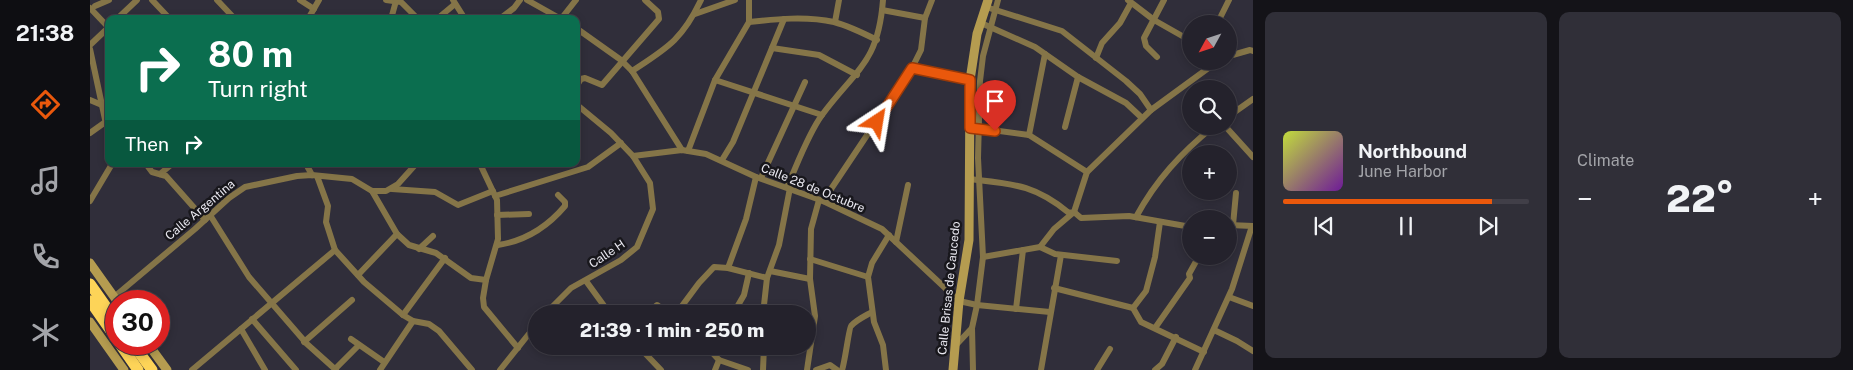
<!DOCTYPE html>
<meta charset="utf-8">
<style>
:root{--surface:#24222c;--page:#302f38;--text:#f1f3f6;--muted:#a3a4a9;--line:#413f48;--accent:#ea580c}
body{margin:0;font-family:"Public Sans",sans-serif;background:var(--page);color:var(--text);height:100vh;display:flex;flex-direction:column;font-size:19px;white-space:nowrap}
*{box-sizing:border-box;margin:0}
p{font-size:16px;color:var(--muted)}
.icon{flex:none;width:28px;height:28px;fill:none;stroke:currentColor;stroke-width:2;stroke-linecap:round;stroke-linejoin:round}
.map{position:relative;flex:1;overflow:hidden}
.drawer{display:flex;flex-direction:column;gap:12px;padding:12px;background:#141318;width:600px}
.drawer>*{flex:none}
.banner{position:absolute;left:15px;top:15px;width:475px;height:152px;border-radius:10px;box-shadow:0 2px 8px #0003,0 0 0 1px var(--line);background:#0b6e4f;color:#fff;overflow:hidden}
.needle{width:32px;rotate:230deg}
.controls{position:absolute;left:1092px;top:15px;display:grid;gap:10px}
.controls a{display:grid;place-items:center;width:55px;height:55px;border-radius:50%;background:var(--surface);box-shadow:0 2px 8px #0003,0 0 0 1px var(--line);font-size:25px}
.speed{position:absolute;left:15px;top:290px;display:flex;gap:10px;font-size:25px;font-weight:700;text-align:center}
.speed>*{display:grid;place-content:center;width:65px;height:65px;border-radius:50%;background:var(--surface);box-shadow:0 2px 8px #0003,0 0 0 1px var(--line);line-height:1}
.speed .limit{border:8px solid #d22;background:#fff;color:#111}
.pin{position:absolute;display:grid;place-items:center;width:42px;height:42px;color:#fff;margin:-51px -21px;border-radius:50% 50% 50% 0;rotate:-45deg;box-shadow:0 0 5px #0007}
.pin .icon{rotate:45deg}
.me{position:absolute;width:55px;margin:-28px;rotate:33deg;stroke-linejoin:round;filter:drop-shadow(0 0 4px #0008)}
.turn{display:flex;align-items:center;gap:18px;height:105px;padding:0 20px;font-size:22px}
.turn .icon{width:65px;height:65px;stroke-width:2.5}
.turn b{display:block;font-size:35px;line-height:42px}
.then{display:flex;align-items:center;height:48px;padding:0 20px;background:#0003;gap:10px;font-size:19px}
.big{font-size:38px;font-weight:800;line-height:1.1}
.drawer .widget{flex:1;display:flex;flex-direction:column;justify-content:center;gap:8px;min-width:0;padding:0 18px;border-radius:10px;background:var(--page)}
.song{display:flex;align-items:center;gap:15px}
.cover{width:60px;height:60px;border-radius:8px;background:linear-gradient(135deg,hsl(70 70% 55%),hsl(280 70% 35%))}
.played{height:5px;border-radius:2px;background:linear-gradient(90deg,var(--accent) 85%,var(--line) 85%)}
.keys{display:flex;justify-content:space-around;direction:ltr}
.heat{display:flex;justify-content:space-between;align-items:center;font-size:28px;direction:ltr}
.drawer .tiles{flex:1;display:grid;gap:12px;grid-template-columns:repeat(2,1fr)}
.trip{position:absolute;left:438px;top:305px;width:288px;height:50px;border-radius:25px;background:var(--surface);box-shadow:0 2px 8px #0003,0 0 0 1px var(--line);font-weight:800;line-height:50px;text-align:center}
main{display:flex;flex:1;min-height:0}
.tabs{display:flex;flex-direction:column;width:90px;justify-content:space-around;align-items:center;background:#0e0e12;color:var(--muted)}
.tabs .icon{width:35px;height:35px}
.tabs .selected{color:var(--accent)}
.tabs b{font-size:22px;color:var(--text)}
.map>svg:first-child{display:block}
</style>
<main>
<nav class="tabs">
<b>21:38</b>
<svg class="icon selected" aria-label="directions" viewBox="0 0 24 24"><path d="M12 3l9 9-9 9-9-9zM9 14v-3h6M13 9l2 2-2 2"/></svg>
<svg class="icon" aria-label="music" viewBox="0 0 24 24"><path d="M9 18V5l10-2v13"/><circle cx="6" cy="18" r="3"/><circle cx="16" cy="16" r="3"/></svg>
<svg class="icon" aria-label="phone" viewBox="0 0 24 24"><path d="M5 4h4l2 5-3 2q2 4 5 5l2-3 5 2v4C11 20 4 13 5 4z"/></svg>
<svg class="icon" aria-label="climate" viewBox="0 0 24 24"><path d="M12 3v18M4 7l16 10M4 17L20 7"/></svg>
</nav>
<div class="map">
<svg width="1163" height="370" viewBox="0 0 1163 370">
<rect width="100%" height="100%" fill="#302e3a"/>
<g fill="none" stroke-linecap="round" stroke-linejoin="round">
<g stroke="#857548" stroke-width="6">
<polyline points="62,0 80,19"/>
<polyline points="127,0 145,19"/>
<polyline points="210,0 224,9"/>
<polyline points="296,0 311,2 328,19"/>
<polyline points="363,0 375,19"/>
<polyline points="437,0 471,19"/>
<polyline points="1038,0 1064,20 1101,41"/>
<polyline points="5,6 19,0"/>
<polyline points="0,8 19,28"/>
<polyline points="792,10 835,18"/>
<polyline points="605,14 645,0"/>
<polyline points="411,18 424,8 430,0"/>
<polyline points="27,19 47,0"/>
<polyline points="218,19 229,0"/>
<polyline points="301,19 306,1"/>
<polyline points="347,19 365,4"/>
<polyline points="471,19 486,0"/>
<path d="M659,22C686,19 716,16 744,22C759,26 773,33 787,40"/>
<polyline points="745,22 749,0"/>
<polyline points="891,23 945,47 988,77 1036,103 1052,118"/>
<polyline points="1127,24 1139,0"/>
<polyline points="486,28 531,60 542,71 592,150"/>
<polyline points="0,45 19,27"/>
<polyline points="682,48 729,55 767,75"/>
<polyline points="0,49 16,124"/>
<polyline points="1139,56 1160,50 1163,51"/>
<polyline points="1067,57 1056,46 1054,38 1074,0"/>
<polyline points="1006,58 1012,43 1030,23 1041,3"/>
<polyline points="822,68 880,80"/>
<path d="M542,71C577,48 592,40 611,0"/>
<polyline points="625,80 732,115"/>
<polyline points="486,87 491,79 495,78 512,85 569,19 568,12 555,0"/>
<polyline points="0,100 19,108"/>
<polyline points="1061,110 1128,61"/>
<polyline points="1139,116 1163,99"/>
<polyline points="1135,126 1163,157"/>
<polyline points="975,127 988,77"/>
<polyline points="887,128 939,135 997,172"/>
<polyline points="0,133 14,123 19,126"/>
<polyline points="939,135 955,54"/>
<polyline points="598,151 625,80 659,22 659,0"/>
<polyline points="543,156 592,150 616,154 666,177 733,201 792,229 869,301 887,305 960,312"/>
<polyline points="632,160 643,142 694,19"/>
<polyline points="56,164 62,172 76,176 115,220"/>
<polyline points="216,164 222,175"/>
<polyline points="390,164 407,200 408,239 396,280 393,298 394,307 428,348"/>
<polyline points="70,174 82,164"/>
<polyline points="227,176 238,206 236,222 245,250 274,282 313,315 323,321 339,324 349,331 382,370"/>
<polyline points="671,178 715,82"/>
<path d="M879,179C922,184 944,184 979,213L984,212L997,172L1061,110L1050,94L1036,81L972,31L896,7"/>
<path d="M697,187C707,165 718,134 732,115C766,69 788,64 793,0"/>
<polyline points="302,189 345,192 368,205 403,191"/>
<polyline points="282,191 307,234 319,245 346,253 381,278 396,280"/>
<polyline points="405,196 498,167 531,143"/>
<polyline points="0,201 22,164"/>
<polyline points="733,201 822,68 831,50 835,18 842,0"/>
<polyline points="120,215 159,277 217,344 246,370"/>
<polyline points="407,215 439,214"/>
<path d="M1046,217C1066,180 1091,153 1124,126"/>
<polyline points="1070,222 1065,257 1056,291 1043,308 1051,322 1114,352"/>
<polyline points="1139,225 1163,226"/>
<polyline points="1143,225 1146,193"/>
<polyline points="806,242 818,185"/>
<path d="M408,245C435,241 458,226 475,206V202L468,195"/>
<polyline points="950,247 965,254 1027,261"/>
<polyline points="329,249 343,236"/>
<polyline points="893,257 950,247 964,229 984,212 991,218 1039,216 1101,227"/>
<polyline points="720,259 778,277"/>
<polyline points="638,268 656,219 666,177"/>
<polyline points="680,271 720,279"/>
<polyline points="268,275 307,234"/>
<polyline points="496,281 520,314"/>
<polyline points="964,288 1043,308"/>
<polyline points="24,297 105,229 139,198 155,187 207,176 222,175 262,179 282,191 296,191 308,184 326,164"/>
<polyline points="1139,297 1163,306"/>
<polyline points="926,309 933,250"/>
<polyline points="455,314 481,288 531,260 547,247 563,209 560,183 543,156 521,133 486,104"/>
<polyline points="556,314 567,305 579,314"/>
<polyline points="586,314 609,283 624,267 638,268 677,278"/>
<polyline points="643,314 654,295 659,273"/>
<polyline points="673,314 677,278 689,245 700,188"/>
<polyline points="313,315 355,258"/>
<polyline points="162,319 206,370"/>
<polyline points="882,328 883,370"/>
<polyline points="1065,328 1100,278 1099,274 1109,256"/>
<polyline points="151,329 175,370"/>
<polyline points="1124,330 1147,341 1163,351"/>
<polyline points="261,339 294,362"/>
<polyline points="214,342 262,300"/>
<polyline points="866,345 882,328 887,305 893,257 888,158 890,81 893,56 908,0"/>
<polyline points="548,346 571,370"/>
<polyline points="616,346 629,360 625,370"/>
<polyline points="629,360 658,370"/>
<polyline points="245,369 269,345"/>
<polyline points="102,370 245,250"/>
<polyline points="290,370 323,321"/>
<polyline points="410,370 446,325"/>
<polyline points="673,370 674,346"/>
<polyline points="717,370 725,316 720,279 721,229 729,200"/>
<polyline points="726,370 740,365 747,370"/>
<path d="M752,370C755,362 759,328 761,326C766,320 775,316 782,312"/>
<polyline points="796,370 793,345 784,322 778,277 782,263 799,235"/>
<polyline points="951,370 971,255"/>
<polyline points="1007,370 1020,349"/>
<polyline points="1065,370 1072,364 1086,337"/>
<polyline points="1105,370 1142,289 1162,226"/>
</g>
<g stroke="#b59c50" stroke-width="9">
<polyline points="0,263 27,301"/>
<polyline points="0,322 34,370"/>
<polyline points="58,344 77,370"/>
<polyline points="863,370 869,301 879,240 880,80 887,34 898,0"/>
</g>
<g stroke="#fdd458" stroke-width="11">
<polyline points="0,284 26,321"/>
<polyline points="0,301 26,338"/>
<polyline points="30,344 48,370"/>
<polyline points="43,344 62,370"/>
</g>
</g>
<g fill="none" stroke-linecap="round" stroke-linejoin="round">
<defs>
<polyline id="route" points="787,122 822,68 880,80 880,128 905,131"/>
</defs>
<use href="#route" stroke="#983908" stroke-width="12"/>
<use href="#route" stroke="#ea580c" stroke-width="9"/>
</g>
<g text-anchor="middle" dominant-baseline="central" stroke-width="5" stroke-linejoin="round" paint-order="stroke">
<g font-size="12" fill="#eae9f1" stroke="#18171c">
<text transform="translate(723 188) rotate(22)">Calle 28 de Octubre</text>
<text transform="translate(110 210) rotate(-40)">Calle Argentina</text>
<text transform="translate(517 254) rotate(-34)">Calle H</text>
<text transform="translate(859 288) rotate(-84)">Calle Brisas de Caucedo</text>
</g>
</g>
</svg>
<div class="controls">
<a><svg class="needle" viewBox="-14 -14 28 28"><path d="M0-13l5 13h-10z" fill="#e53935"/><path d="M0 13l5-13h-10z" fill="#a3a4a9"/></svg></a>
<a><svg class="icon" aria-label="search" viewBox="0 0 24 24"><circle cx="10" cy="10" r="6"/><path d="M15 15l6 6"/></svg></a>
<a>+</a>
<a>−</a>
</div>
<div class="speed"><div class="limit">30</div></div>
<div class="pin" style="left:905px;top:131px;background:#d93025"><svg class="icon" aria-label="arrive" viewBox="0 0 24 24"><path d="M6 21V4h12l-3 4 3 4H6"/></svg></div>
<svg class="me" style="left:787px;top:122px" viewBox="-20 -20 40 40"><path d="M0-17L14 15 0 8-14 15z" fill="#ea580c" stroke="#fff" stroke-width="4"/></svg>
<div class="trip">21:39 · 1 min · 250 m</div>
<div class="banner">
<div class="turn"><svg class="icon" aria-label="right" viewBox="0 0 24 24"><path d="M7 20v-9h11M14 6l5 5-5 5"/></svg><div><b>80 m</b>Turn right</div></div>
<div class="then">Then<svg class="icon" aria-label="right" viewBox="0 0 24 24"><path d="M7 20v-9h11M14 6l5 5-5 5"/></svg></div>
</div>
</div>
<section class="drawer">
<div class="tiles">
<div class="widget">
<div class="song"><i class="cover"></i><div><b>Northbound</b><p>June Harbor</p></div></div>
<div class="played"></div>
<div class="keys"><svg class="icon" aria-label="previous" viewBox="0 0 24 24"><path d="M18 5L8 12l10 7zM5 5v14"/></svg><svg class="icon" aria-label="pause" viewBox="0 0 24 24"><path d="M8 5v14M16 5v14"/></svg><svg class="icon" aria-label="next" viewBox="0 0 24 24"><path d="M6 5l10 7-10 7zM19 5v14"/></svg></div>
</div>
<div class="widget"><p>Climate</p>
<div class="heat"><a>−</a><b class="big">22°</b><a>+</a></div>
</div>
</div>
</section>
</main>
